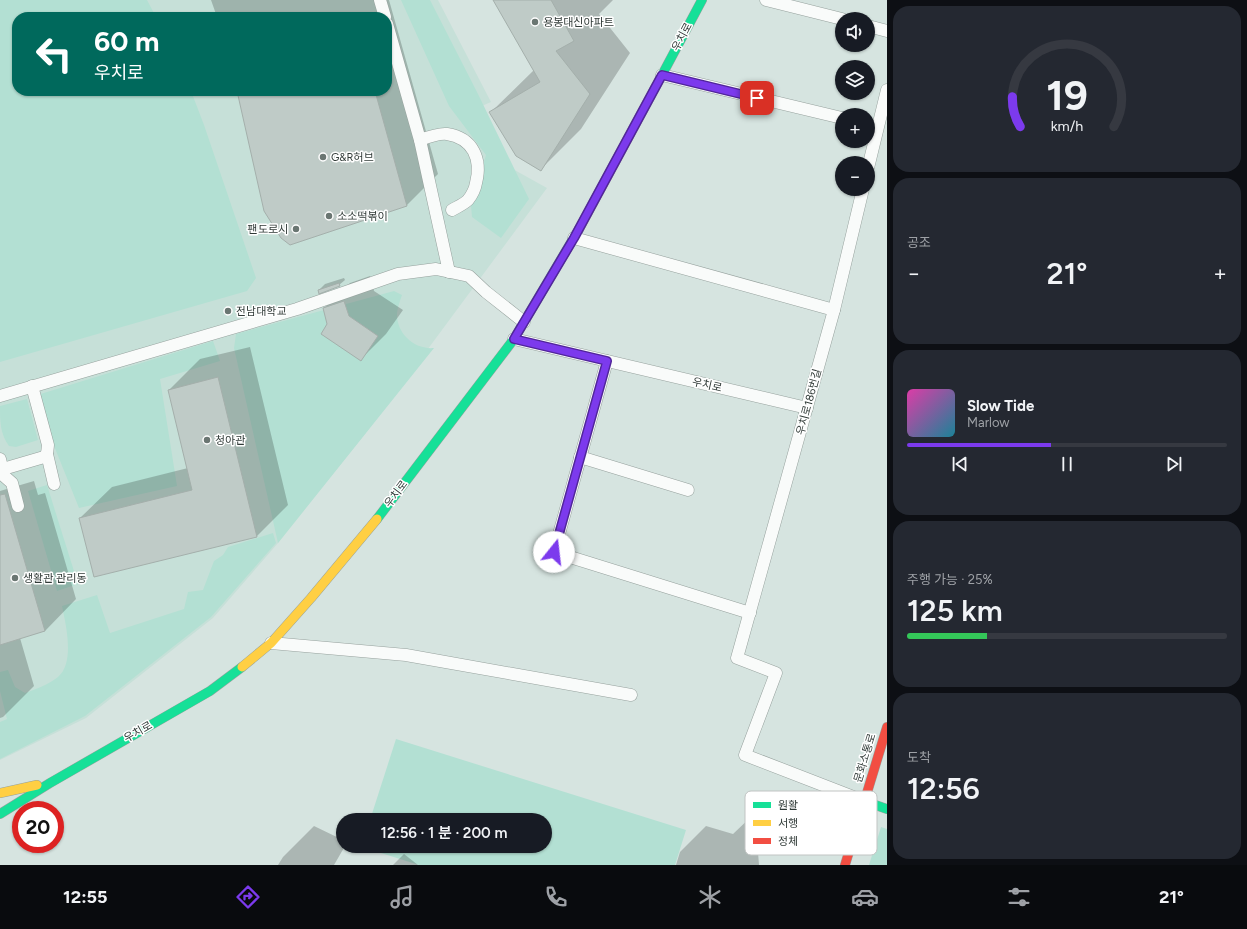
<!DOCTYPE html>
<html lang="ko">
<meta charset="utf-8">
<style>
:root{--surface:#171b24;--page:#242831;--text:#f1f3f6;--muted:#9ea1a6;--line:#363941;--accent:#7c3aed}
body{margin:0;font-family:Figtree,"Noto Sans KR",sans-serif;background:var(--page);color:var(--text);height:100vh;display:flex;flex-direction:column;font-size:15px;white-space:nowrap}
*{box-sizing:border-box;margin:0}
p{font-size:13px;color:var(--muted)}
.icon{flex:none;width:22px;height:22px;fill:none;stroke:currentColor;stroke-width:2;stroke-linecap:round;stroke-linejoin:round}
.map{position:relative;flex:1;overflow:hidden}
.details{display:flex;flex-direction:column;gap:6px;padding:6px;background:#0d0f14;width:360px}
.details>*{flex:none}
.banner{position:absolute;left:12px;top:12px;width:380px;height:84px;border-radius:16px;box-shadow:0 1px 3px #0004;background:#00695c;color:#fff;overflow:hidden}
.tools{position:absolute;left:835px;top:12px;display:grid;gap:8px}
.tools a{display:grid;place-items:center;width:40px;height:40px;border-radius:50%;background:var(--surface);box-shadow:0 1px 3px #0004;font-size:20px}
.speed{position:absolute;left:12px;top:801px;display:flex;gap:8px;font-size:20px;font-weight:700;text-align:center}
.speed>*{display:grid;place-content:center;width:52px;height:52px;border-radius:50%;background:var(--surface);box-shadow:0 1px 3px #0004;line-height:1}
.speed .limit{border:6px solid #d22;background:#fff;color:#111}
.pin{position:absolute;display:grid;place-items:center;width:34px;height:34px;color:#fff;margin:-17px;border-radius:8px;box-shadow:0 2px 6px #0006}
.me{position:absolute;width:44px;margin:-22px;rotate:16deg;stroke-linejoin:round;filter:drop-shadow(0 0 3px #0008)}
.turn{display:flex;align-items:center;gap:14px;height:84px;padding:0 16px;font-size:18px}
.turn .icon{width:52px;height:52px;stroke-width:2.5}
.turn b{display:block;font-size:28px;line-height:34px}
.big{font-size:30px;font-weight:600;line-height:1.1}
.details .tile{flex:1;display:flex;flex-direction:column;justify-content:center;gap:6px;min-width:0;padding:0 14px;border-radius:16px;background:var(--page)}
.details .dial{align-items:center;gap:0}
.dial svg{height:104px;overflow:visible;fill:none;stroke:var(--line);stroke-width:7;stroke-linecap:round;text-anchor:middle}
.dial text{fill:var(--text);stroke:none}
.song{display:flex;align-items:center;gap:12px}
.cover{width:48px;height:48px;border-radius:6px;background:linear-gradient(135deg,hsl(320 70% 55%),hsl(190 70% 35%))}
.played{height:4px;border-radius:2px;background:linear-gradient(90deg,var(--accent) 45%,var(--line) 45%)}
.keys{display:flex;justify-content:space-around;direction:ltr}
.heat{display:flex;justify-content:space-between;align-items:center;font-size:22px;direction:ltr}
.charge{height:6px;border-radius:3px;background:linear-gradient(90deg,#34c759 25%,var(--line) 0)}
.trip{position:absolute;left:336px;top:813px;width:216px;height:40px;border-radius:20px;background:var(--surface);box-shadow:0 1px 3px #0004;font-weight:600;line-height:40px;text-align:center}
.tabs{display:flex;height:64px;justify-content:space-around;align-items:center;background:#090b0e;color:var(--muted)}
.tabs .icon{width:28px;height:28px}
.tabs .active{color:var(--accent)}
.tabs b{font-size:18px;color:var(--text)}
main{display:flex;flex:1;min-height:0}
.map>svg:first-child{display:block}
</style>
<main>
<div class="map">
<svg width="887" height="865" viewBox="0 0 887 865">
<rect width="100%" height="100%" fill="#d6e4e0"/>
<path fill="#c6e0d8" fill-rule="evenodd" d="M0,0H438L491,102L477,108L511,168L547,188L365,434L278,543L213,618L86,718L0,760ZM17,17H387V91H17Z"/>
<g fill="#b3e0d3">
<polygon points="0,0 147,0 156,17 17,17 17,91 191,91 204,125 256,278 247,291 0,362"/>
<polygon points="401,0 430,0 478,94 529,199 501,238 472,217 471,206 486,155 449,106"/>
<path d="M394,291L402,295C400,301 398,306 397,313C396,333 414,350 434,348L278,543L234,348L236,334Z"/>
<polygon points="213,341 220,361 160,379 177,486 79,508 34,396"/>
<path d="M27,399L38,440L16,447L9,446C0,434 0,421 0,406Z"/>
<polygon points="47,485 78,584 57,591 28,491"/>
<path d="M273,533L276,543L211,617L85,716L0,759V722L7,719L0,691V672L8,670L15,687L25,693C36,689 48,685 58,677C75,663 66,625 62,606L97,595L110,633L184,609L188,592L203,590L214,561L223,555L228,547Z"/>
<polygon points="396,739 686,830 675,865 419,865 362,847 362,846 545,846 545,820 370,820"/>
<polygon points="881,827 887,829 887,865 869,865"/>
</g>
<g fill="#0003">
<polygon points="211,0 389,0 438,174 407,205 290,244 238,91 387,91 387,17 217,17"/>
<polygon points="500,0 613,0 599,14 630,53 581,129 541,169 491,112 534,70"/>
<polygon points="370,276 374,291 403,310 386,334 360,360 329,325 324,308 350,283"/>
<polygon points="344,278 345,280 339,285 319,290 325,284"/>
<polygon points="250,347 288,505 256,537 80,518 112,487 188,468 169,390 200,359"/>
<polygon points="34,481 38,495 45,493 76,599 45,631 20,638 34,686 3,717 0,718 0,491"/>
<polygon points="755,813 759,865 676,865 680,852 706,826 733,834"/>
<polygon points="314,826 343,840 343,846 345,846 334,865 278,865 283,857"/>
<polygon points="404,854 418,865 393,865"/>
</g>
<g fill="#bfcbc7" stroke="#a4afab">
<polygon points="493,0 551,0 574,41 556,51 590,94 541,171 516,156 489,112 540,82"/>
<polygon points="237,91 375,91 407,206 290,245 281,238 264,211"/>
<polygon points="339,283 340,286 319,294 318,290"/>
<polygon points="344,301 349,316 378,336 361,361 321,334 327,324 323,308"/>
<polygon points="218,377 257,537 94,577 79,518 192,490 168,390"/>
<polygon points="5,494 45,631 0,645 0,495"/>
</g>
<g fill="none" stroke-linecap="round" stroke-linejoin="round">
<defs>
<g id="lane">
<polyline points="380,0 385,17"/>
<polyline points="766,0 842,19"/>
<polyline points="387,24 420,140 449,272"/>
<polyline points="868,26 887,31"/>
<polyline points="662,75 842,118"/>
<path d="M420,140C428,137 439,133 447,134C473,138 482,159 476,183C475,189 472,195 468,200C464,204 457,207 452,210"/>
<polyline points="868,168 887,90"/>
<polyline points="863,189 834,310 737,658 776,673 745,755 864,801"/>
<polyline points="574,238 834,310"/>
<polyline points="514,339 807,408"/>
<polyline points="607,361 554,552 750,613"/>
<polyline points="32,386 48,445 47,454 54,484"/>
<polyline points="0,396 297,309 398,274 436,269 469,276 486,292 524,322"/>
<polyline points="580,457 688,490"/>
<polyline points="0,459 4,476 12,483 18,506"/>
<polyline points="3,469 44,457 47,454"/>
<polyline points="271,643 406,655 631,695"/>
</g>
<g id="fast">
<polyline points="662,75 702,0"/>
<polyline points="377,519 514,339 579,229"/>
<polyline points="864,801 887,809"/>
<polyline points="0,814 50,783 210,691 242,667"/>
</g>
<g id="slow">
<polyline points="579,229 662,75"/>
<polyline points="242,667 271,643 311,598 377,519"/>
<polyline points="0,793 37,785"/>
</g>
<polyline id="jam" points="845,865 887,727"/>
</defs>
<use href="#lane" stroke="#96a19d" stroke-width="13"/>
<use href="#fast" stroke="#96a19d" stroke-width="10"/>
<use href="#slow" stroke="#96a19d" stroke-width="10"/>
<use href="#jam" stroke="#96a19d" stroke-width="10"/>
<use href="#lane" stroke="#f9fbfa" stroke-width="12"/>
<use href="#fast" stroke="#16e098" stroke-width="9"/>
<use href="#slow" stroke="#ffcf43" stroke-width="9"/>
<use href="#jam" stroke="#f24e42" stroke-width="9"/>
</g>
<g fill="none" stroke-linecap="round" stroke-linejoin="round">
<defs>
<polyline id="route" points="554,552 607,361 514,339 574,238 662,75 757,98"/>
</defs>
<use href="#route" stroke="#51269a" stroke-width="10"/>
<use href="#route" stroke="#7c3aed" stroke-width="7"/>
</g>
<g fill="#6a7672" stroke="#fff" stroke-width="1.5">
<circle cx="535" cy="22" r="4"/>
<circle cx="323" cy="157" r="4"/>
<circle cx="329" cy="216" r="4"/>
<circle cx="296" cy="229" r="4"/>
<circle cx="228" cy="311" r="4"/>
<circle cx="207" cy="440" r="4"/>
<circle cx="15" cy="578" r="4"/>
</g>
<g text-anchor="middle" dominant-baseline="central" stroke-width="3" stroke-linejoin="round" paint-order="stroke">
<g font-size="11" fill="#303a37" stroke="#fff" text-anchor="start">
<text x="543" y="22">용봉대신아파트</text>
<text x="331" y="157">G&amp;R허브</text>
<text x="337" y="216">소소떡볶이</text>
<text x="288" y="229" text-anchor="end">팬도로시</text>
<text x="236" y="311">전남대학교</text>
<text x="215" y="440">청아관</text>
<text x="23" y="578">생활관 관리동</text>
</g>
<g font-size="11" fill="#303a37" stroke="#fff">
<text transform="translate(682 37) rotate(-62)">우치로</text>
<text transform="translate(707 385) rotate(13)">우치로</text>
<text transform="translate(809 402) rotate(-75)">우치로186번길</text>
<text transform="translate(396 494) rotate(-53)">우치로</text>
<text transform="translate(138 732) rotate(-30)">우치로</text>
<text transform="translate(865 758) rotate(-73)">문화소통로</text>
</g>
</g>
<rect x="745" y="791" width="132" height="64" rx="6" fill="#fff" stroke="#c1c4c3" stroke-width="1"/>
<rect x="753" y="802" width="18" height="6" fill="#16e098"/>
<rect x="753" y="820" width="18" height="6" fill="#ffcf43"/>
<rect x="753" y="838" width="18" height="6" fill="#f24e42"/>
<g font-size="11" fill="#303a37">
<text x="778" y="809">원활</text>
<text x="778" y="827">서행</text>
<text x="778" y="845">정체</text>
</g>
</svg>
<div class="tools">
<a><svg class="icon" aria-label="sound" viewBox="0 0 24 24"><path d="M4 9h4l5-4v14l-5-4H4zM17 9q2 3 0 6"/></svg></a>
<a><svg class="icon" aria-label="layers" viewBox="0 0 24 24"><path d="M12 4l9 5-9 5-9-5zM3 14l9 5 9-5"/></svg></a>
<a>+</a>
<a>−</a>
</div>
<div class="speed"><div class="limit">20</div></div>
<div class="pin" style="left:757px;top:98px;background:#d93025"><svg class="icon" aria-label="arrive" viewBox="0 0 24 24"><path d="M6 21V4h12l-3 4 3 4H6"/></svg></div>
<svg class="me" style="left:554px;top:552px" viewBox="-20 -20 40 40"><circle r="19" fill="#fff"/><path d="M0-13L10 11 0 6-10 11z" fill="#7c3aed"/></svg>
<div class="trip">12:56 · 1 분 · 200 m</div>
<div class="banner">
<div class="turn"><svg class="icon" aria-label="left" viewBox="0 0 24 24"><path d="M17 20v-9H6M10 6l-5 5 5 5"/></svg><div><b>60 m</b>우치로</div></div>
</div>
</div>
<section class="details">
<div class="tile dial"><svg viewBox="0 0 100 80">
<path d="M14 69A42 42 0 1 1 86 69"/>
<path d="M14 69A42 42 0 0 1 8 46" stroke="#7c3aed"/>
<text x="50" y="56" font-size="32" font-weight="700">19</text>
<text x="50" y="72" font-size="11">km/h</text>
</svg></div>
<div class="tile"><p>공조</p>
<div class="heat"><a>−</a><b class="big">21°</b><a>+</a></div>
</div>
<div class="tile">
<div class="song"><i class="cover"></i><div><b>Slow Tide</b><p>Marlow</p></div></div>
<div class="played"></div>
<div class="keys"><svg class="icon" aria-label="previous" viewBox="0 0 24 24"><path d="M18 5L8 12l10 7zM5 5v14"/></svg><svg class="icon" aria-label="pause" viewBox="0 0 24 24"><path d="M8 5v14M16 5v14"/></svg><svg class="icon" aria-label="next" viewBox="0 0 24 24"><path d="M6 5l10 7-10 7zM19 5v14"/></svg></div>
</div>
<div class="tile"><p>주행 가능 · 25%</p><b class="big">125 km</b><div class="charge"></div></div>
<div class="tile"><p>도착</p><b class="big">12:56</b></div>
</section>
</main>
<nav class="tabs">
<b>12:55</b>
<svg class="icon active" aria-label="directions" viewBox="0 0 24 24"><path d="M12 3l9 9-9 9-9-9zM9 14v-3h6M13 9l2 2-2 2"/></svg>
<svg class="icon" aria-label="music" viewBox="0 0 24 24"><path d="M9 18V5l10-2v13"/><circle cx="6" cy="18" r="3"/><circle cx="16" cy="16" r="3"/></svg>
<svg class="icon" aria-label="phone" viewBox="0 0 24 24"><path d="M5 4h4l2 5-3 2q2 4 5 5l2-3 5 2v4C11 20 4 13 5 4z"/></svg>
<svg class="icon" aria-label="climate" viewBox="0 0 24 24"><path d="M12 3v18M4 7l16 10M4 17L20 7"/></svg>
<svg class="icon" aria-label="car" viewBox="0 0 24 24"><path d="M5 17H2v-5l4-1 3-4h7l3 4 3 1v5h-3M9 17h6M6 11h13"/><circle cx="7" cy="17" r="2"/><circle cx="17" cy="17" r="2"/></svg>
<svg class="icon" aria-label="filters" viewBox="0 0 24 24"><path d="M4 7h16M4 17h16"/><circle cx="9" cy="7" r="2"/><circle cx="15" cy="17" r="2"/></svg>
<b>21°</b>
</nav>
